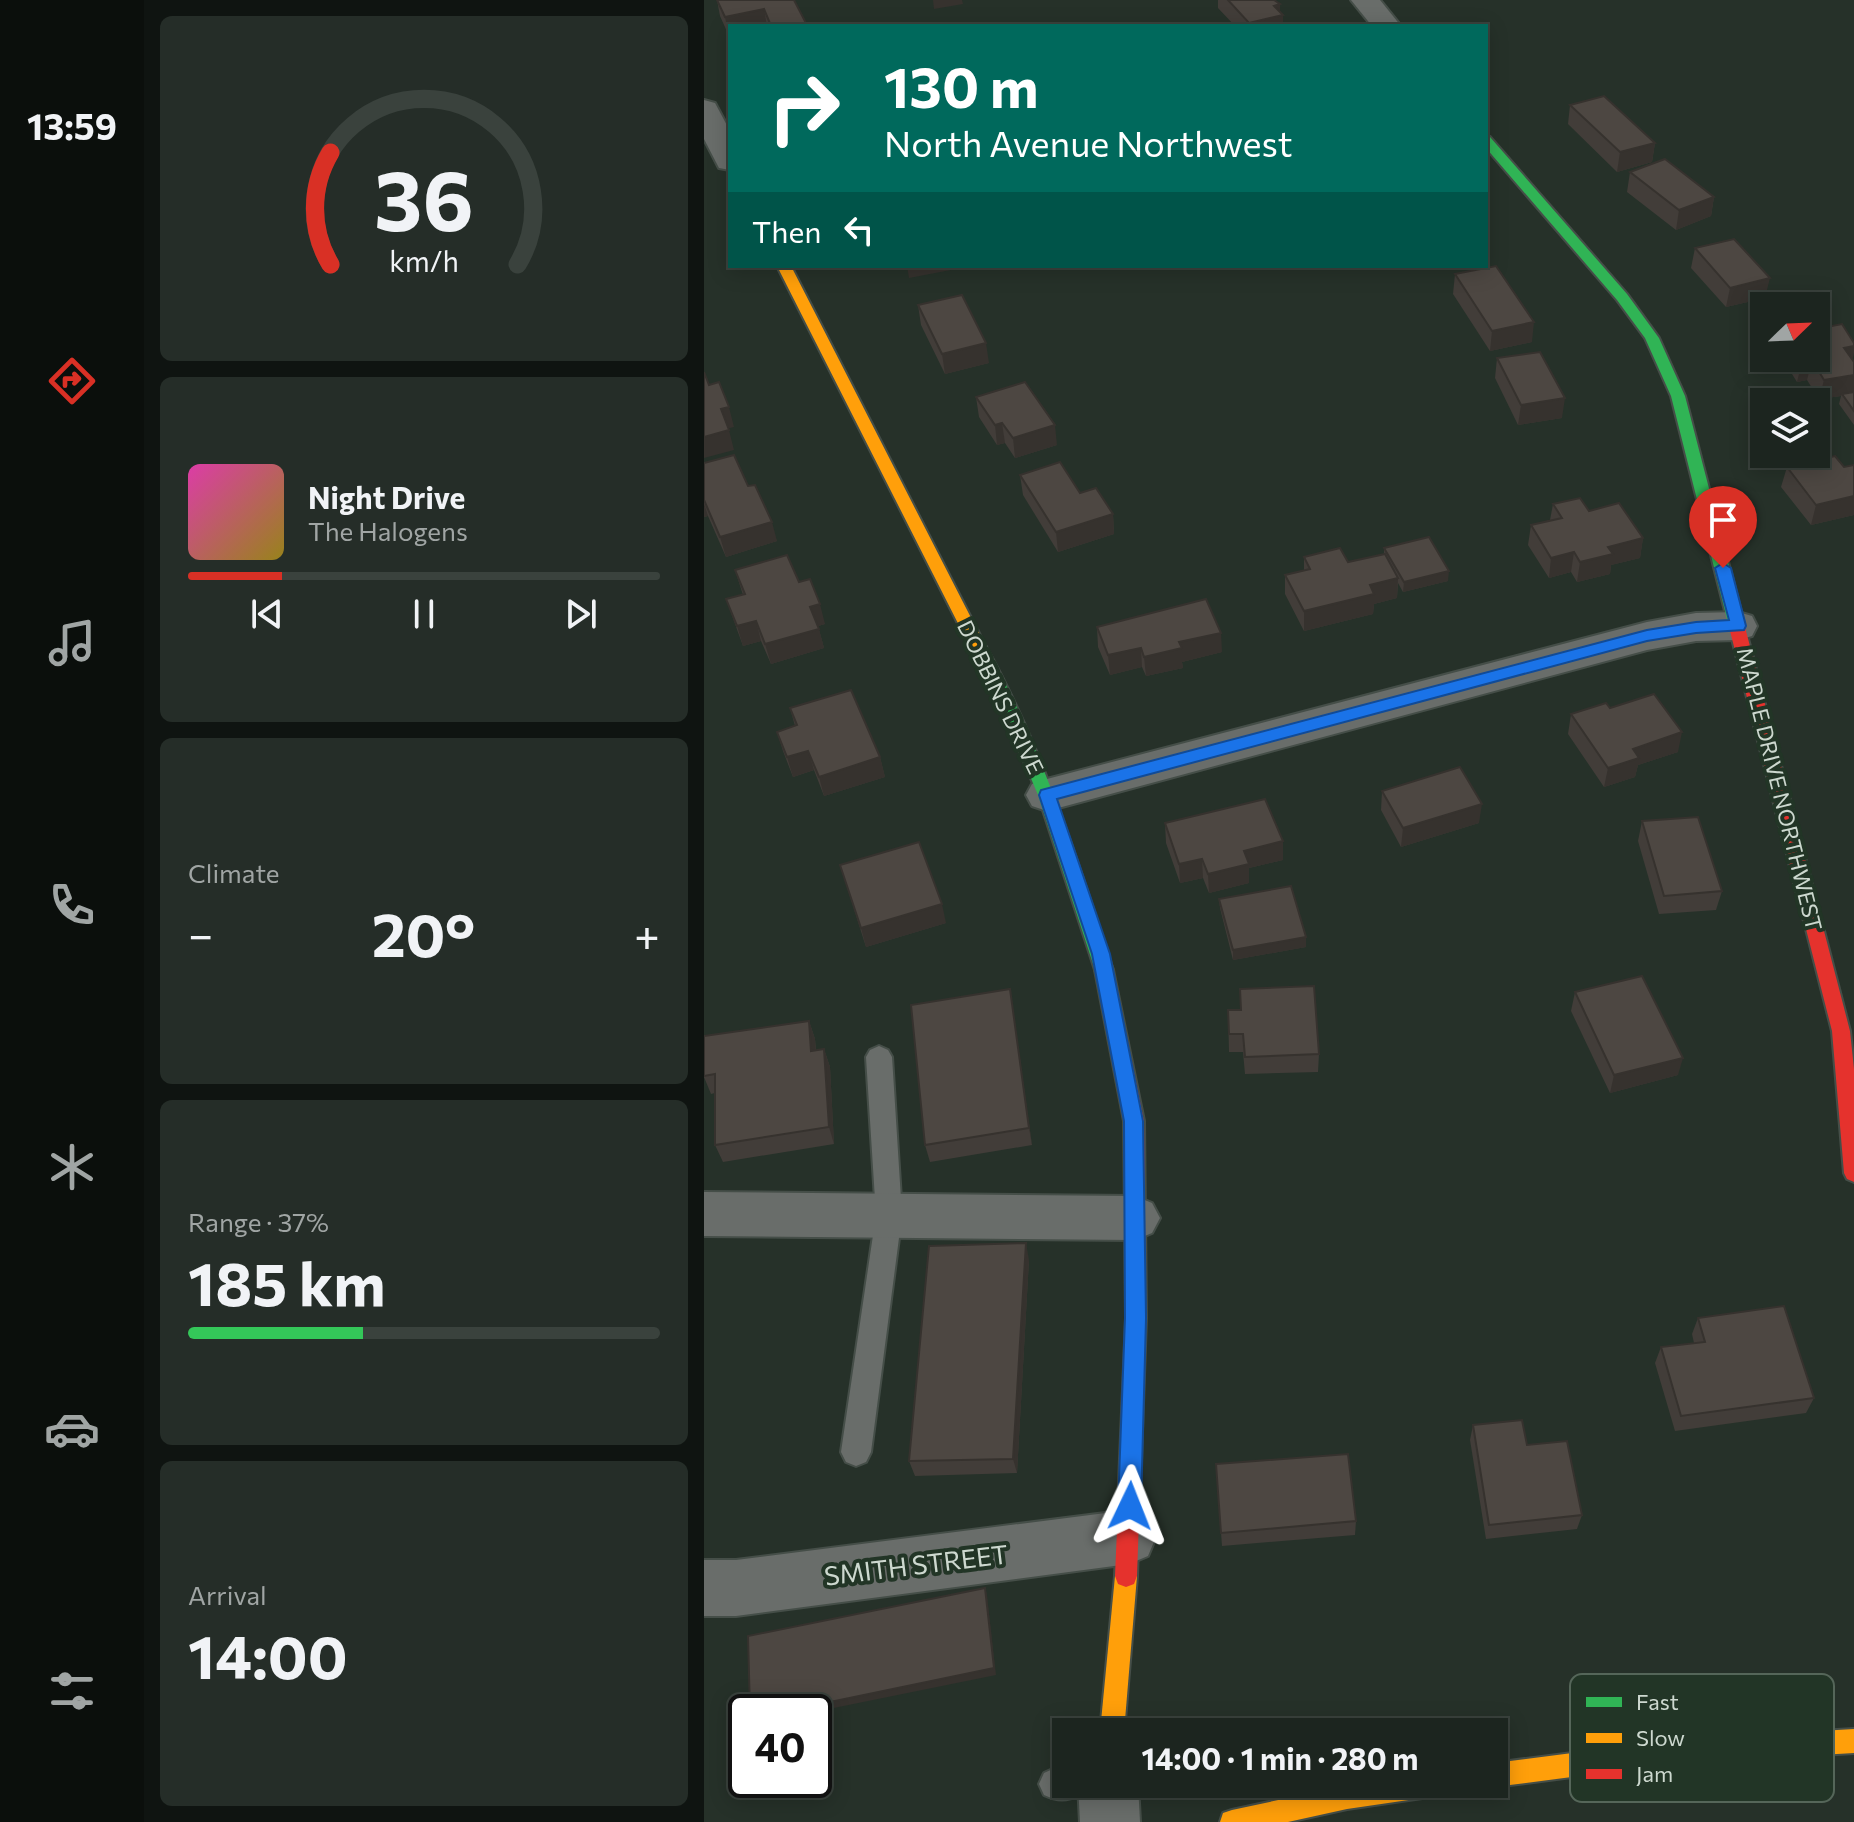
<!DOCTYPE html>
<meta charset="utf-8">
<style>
:root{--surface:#1c251f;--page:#252d28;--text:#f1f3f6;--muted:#a0a5a4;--line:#3a423d;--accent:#d93025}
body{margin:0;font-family:Commissioner,sans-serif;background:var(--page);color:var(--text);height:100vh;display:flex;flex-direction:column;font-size:30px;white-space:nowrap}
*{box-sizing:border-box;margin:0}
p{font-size:26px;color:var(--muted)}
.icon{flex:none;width:44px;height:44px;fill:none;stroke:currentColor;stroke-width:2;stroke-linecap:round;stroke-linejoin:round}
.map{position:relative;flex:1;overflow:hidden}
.sheet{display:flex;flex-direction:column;gap:16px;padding:16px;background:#0f1411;width:560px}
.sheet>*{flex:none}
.top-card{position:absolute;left:24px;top:24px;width:760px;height:244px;border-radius:0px;box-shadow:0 4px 20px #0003,0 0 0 2px var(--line);background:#00695c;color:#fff;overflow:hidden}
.needle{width:52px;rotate:67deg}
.fabs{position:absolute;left:1046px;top:292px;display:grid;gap:16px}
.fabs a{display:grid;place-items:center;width:80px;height:80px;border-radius:0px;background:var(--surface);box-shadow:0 4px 20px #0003,0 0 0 2px var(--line);font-size:40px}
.speed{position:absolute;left:24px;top:1694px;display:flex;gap:16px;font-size:40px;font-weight:700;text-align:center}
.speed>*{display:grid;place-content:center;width:104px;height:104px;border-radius:50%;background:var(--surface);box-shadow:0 4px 20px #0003,0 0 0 2px var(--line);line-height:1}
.speed .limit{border:4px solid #111;border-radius:12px;background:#fff;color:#111}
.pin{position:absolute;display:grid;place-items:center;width:68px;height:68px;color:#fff;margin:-82px -34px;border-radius:50% 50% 50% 0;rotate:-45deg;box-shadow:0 0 8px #0007}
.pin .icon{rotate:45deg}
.me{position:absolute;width:88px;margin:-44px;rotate:2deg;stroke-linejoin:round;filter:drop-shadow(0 0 6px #0008)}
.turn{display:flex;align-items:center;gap:28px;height:168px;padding:0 24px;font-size:36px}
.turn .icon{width:104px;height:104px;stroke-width:2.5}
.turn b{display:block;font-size:56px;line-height:68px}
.then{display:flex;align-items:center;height:76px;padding:0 24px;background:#0003;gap:16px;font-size:30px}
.big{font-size:60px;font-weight:700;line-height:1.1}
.sheet .tile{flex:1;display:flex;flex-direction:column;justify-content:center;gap:12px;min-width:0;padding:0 28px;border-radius:12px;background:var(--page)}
.sheet .dial{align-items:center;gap:0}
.dial svg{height:208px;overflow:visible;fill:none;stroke:var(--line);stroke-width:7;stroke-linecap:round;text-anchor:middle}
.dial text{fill:var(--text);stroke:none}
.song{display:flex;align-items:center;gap:24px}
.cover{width:96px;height:96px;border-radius:12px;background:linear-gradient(135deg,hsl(320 70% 55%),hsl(50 70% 35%))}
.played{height:8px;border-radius:4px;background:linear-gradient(90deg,var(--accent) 20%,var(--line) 20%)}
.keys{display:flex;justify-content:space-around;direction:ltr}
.heat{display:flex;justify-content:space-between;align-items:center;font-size:44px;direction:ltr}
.charge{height:12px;border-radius:6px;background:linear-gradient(90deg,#34c759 37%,var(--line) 0)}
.trip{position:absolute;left:348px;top:1718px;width:456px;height:80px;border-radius:0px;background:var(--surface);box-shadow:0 4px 20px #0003,0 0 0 2px var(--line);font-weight:700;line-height:80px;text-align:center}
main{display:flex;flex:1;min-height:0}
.tabs{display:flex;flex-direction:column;width:144px;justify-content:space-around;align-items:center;background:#0b0f0c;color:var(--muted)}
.tabs .icon{width:56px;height:56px}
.tabs .selected{color:var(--accent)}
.tabs b{font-size:36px;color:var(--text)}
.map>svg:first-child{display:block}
</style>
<main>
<nav class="tabs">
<b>13:59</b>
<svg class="icon selected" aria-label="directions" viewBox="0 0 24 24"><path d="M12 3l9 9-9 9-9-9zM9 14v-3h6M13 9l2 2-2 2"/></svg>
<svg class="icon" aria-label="music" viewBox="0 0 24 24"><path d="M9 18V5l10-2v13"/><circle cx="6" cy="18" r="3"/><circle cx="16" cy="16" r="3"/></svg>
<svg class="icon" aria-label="phone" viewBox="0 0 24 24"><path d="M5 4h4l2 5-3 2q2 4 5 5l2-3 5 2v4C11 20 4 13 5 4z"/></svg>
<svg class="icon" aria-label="climate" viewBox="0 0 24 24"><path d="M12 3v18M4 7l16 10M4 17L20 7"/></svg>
<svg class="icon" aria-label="car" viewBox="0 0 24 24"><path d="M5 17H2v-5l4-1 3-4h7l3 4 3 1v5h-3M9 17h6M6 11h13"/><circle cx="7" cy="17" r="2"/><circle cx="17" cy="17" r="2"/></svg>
<svg class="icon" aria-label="filters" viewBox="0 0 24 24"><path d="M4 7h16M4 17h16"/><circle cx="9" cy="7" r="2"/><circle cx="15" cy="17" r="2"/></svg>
</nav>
<section class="sheet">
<div class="tile dial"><svg viewBox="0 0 100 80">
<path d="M14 69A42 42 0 1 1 86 69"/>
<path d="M14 69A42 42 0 0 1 14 26" stroke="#d93025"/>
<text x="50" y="56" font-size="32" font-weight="700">36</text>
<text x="50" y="72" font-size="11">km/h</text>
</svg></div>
<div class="tile">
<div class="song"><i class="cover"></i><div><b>Night Drive</b><p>The Halogens</p></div></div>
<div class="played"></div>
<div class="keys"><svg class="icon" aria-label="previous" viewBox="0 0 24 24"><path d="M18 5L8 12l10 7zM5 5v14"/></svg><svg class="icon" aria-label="pause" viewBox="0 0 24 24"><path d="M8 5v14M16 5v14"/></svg><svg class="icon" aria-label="next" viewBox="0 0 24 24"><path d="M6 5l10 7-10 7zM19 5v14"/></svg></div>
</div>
<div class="tile"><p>Climate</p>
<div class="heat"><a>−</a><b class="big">20°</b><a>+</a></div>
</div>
<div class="tile"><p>Range · 37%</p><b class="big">185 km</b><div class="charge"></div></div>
<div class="tile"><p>Arrival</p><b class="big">14:00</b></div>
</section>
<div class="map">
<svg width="1150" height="1822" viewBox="0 0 1150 1822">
<rect width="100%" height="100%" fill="#263129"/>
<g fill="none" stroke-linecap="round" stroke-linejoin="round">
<defs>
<g id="lane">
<polygon points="175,1046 184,1050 188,1057 198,1215 167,1452 162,1462 152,1466 142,1462 137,1452 172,1215 162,1057 166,1050"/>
<path d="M351,1768H362V1784H381L376,1795C363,1801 353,1801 340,1795L335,1784L340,1773Z"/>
</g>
<g id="street">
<polygon points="647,0 676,0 697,26 668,26"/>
<polygon points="0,100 11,103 26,131 26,170 15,168 0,139"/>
<polygon points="1034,612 1048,616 1053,626 1048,636 1034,640 992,641 943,650 343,811 328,806 322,795 328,784 343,779 943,622 992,613"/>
<polygon points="0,1192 431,1196 448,1203 456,1218 448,1233 431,1240 0,1236"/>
<polygon points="425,1510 444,1518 452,1537 444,1556 425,1564 32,1616 0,1616 0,1560 32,1560"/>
<polygon points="374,1784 434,1784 436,1822 376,1822"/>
</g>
<g id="fast">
<polygon points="782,136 786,137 923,294 955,338 981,396 1041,627 1039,631 1033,633 1025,627 967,396 941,338 913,300 782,148"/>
<path d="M276,645L282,647C339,749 373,860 409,970L407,975H393L391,970L334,795L299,712L268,651Z"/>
</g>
<g id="slow">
<polygon points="73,266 87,266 284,651 282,655 270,655 268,651"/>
<polygon points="422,1565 430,1568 433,1576 420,1732 396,1732 411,1576 414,1568"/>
<polygon points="1150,1729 1150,1753 969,1764 790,1787 783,1784 790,1784 790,1763 969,1740"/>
<polygon points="744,1784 741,1793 732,1796 643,1809 584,1822 516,1822 519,1813 528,1810 649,1784"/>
</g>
<g id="jam">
<polygon points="1033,621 1041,627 1146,1031 1150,1069 1150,1182 1143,1179 1140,1173 1128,1031 1025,627"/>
<polygon points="400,963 407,965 409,970 440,1121 442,1318 433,1576 430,1584 422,1587 414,1584 411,1576 422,1318 420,1121 391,970 393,965"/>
</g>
</defs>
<use href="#lane" stroke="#454e48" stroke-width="4"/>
<use href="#street" stroke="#454e48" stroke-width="4"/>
<use href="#fast" stroke="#454e48" stroke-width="4"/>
<use href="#slow" stroke="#454e48" stroke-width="4"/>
<use href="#jam" stroke="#454e48" stroke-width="4"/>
<use href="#lane" fill="#696d6a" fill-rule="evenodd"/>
<use href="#street" fill="#696d6a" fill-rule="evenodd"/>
<use href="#fast" fill="#30b455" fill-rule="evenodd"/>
<use href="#slow" fill="#ff9f0a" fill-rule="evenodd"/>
<use href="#jam" fill="#e5322d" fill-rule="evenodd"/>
</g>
<g fill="#423d39">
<polygon points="13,0 90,0 103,26 26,26 25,36 16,16"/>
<polygon points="514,0 570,0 576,11 579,15 579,26 531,26 514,8"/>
<polygon points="866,105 951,143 948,162 913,172 864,124"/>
<polygon points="926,172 1010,197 1007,216 972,230 923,192"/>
<polygon points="991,248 1061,298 1022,307 987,268"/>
<polygon points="751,274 828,342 786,351 749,294"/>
<polygon points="214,305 285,363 241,374 217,325"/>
<polygon points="1123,327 1150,362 1150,425 1135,404 1137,396 1115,399 1103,380 1093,382 1078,358 1112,358"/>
<polygon points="793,358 858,418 814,425 791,378"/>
<polygon points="272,397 353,445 311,458 301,443 293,445 275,417"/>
<polygon points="0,463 44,486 73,541 22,557 4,516 0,517"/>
<polygon points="1150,465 1150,515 1107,525 1077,487 1083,467 1140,467"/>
<polygon points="316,475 376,493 409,514 410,534 354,552 319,495"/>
<polygon points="849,504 885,511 939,538 936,558 907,565 906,574 873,582 867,572 845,578 824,545 827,525 846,520"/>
<polygon points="680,548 744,581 699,592 694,583 693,598 670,604 669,614 600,631 581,594 581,575 600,570 600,557 644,562 680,554"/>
<polygon points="31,570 95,582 121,624 114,626 120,648 67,664 57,641 39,646 22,599 39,595"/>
<polygon points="393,627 518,652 478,662 479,668 442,676 438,667 406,675 394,647"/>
<polygon points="86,708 176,757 181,777 120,796 110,770 89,777 79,751 73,732 91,726"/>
<polygon points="906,708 974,752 934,765 931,777 900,787 864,734 867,714"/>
<polygon points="678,791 775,823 697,847 677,810"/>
<polygon points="938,821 1018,891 1012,910 955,914 934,841"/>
<polygon points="461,823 579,841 579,860 545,868 545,883 505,893 499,878 476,883 462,843"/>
<polygon points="136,865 242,923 162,947"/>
<polygon points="515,899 602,937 602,947 529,960 516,908"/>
<polygon points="306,989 328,1145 226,1162 221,1145"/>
<polygon points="871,992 974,1075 906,1093 867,1011"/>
<polygon points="524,1010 615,1054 614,1072 541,1074 539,1052 525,1052"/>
<polygon points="105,1021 111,1039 112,1050 120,1049 126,1067 130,1144 19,1162 11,1145 11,1093 7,1094 0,1077 0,1036"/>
<polygon points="325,1260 313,1473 211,1476 205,1461"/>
<polygon points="994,1318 1110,1398 1102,1413 971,1431 951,1363 957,1347 990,1343 988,1334"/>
<polygon points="769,1425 823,1445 878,1515 873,1529 782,1539 766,1440"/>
<polygon points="512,1464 652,1521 651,1535 518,1546"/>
</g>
<g fill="#36322e">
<polygon points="229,0 258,0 259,4 230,9"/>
<polygon points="576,4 576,16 579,15 579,26 546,26 545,23 570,6"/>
<polygon points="60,9 63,26 26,26 25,36 21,17"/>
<polygon points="951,143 948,162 913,172 916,152"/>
<polygon points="1010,197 1007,216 972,230 975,210"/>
<polygon points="203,266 252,266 252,269 205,278"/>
<polygon points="741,266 760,266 741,270"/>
<polygon points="1066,278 1061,298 1022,307 1026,288"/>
<polygon points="830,322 828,342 786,351 788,331"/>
<polygon points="282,343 285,363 241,374 238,354"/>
<polygon points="1150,346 1150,353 1147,366 1140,348"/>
<polygon points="1108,360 1103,380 1093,382 1098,362"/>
<polygon points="1150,375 1150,394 1138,394 1137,396 1115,399 1120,380"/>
<polygon points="861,398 858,418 814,425 817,405"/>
<polygon points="25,407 30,427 22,429 17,409"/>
<polygon points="298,423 301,443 293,445 291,425"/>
<polygon points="351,425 353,445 311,458 309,438"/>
<polygon points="25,430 30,450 0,458 0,437"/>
<polygon points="1150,496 1150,515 1107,525 1112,505"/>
<polygon points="0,503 4,516 0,517"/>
<polygon points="409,514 410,534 354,552 352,532"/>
<polygon points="68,522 73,541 22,557 16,537"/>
<polygon points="939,538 936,558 907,565 906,574 873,582 876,562 904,547"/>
<polygon points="870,552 867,572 845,578 847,558"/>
<polygon points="745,571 744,581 699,592 700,582"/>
<polygon points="694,578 693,598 670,604 669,614 600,631 600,611 666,585"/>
<polygon points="116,604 121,624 111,627 106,607"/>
<polygon points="52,621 57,641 39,646 33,626"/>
<polygon points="115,629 120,648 67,664 61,644"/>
<polygon points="517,633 518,652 478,662 479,668 442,676 440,657 475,642"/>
<polygon points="437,648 438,667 406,675 404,655"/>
<polygon points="978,732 974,752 934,765 931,777 900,787 904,768 929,749"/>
<polygon points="104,751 110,770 89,777 83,757"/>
<polygon points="176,757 181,777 120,796 115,777"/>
<polygon points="778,804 775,823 697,847 699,828"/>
<polygon points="579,841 579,860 545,868 545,883 505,893 504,874 540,851"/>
<polygon points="498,859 499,878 476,883 475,864"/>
<polygon points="238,904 242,923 162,947 157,928"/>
<polygon points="602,937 602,947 529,960 529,950"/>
<polygon points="306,989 309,1008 328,1145 325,1128"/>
<polygon points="105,1021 111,1039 113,1069 107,1051"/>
<polygon points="120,1049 126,1067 130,1144 125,1127"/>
<polygon points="979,1058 974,1075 906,1093 910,1075"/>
<polygon points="322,1243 325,1260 313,1473 309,1459"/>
<polygon points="281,1588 283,1595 292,1675 110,1712 78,1712"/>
</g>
<g fill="#4d4742" stroke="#36322e" stroke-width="2">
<polygon points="13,0 90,0 103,25 67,26 60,9 21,17"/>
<polygon points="524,0 570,0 576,4 570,6 579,15 545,23"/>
<polygon points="900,96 951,143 916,152 866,105"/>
<polygon points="961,159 1010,197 975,210 926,172"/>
<polygon points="1030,239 1066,278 1026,288 991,248"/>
<polygon points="792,266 830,322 788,331 751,274"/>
<polygon points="258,295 282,343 238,354 214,305"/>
<polygon points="1112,314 1115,314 1123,327 1138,324 1150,343 1150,346 1140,348 1150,362 1150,375 1120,380 1108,360 1098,362 1096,358 1112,358"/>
<polygon points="836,352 861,398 817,405 793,358"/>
<polygon points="0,372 5,385 15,382 25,407 17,409 25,430 0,437"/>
<polygon points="321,382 351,425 309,438 298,423 291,425 272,397"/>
<polygon points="1150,392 1150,411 1138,394"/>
<polygon points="30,455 44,486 51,485 68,522 16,537 0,500 0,463"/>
<polygon points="1131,456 1140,467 1150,465 1150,496 1112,505 1083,467"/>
<polygon points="356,462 376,493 392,488 409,514 352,532 316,475"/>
<polygon points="876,498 885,511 915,503 939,538 904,547 909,554 876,562 870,552 847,558 827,525 858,518 849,504"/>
<polygon points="725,537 745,571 700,582 680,548"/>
<polygon points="636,548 644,562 681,554 694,578 666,585 670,594 600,611 581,575 606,569 600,557"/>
<polygon points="83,555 95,582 106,579 116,604 106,607 115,629 61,644 52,621 33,626 22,599 41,594 31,570"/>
<polygon points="502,599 517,633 475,642 478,648 440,657 437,648 404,655 393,627"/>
<polygon points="147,690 176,757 115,777 104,751 83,757 73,732 93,725 86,708"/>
<polygon points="950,694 978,732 929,749 935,758 904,768 867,714 902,703 906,708"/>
<polygon points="756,767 778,804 699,828 678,791"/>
<polygon points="561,799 579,841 540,851 545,864 504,874 498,859 475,864 461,823"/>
<polygon points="994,817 1018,891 960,896 938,821"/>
<polygon points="215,842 238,904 157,928 136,865"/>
<polygon points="587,886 602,937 529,950 515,899"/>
<polygon points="938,976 979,1058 910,1075 871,992"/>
<polygon points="610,986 615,1054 541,1057 539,1034 525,1034 524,1010 537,1010 536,989"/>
<polygon points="306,989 325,1128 221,1145 207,1005"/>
<polygon points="105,1021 107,1051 120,1049 125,1127 11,1145 11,1074 0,1076 0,1036"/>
<polygon points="322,1243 309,1459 205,1461 225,1246"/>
<polygon points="1080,1306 1110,1398 977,1416 957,1347 1001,1342 994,1318"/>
<polygon points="818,1420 823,1445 863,1441 878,1515 785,1525 769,1425"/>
<polygon points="644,1454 652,1521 517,1533 512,1464"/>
<polygon points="281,1588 290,1668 78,1712 46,1712 44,1636"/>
</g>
<polygon fill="#1a73e8" stroke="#114b97" stroke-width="2" points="1019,563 1027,568 1042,626 1040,630 992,633 943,641 353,799 406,954 439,1121 442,1318 437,1506 434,1514 426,1517 418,1514 414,1506 421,1318 420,1121 388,954 335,795 337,790 943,630 992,622 1025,620 1011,568"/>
<g text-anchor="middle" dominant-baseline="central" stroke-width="8" stroke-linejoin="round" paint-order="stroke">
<g font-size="22" fill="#cdd8cf" stroke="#223526">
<text transform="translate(297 697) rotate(64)">DOBBINS DRIVE</text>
<text transform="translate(1076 789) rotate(76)">MAPLE DRIVE NORTHWEST</text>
</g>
<g font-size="26" fill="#cdd8cf" stroke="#223526">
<text transform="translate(212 1564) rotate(-7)">SMITH STREET</text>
</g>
</g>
<rect x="866" y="1674" width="264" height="128" rx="12" fill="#223526" stroke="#556659" stroke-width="2"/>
<rect x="882" y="1697" width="36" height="10" fill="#30b455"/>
<rect x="882" y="1733" width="36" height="10" fill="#ff9f0a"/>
<rect x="882" y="1769" width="36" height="10" fill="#e5322d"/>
<g font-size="22" fill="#cdd8cf">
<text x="932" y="1710">Fast</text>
<text x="932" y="1746">Slow</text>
<text x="932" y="1782">Jam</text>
</g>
</svg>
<div class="fabs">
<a><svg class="needle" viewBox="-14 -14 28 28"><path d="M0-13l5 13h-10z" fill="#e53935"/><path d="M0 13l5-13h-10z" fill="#a0a5a4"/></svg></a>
<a><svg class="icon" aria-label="layers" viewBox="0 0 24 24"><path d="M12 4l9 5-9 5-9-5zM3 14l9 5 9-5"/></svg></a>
</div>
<div class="speed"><div class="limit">40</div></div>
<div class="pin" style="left:1019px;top:568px;background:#d93025"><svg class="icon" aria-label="arrive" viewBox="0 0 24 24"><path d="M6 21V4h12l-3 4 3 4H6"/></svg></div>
<svg class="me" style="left:426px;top:1506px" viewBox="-20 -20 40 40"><path d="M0-17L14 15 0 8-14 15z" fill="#1a73e8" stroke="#fff" stroke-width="4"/></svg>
<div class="trip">14:00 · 1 min · 280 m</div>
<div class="top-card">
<div class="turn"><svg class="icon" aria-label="right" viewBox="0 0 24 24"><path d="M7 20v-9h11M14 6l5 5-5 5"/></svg><div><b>130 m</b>North Avenue Northwest</div></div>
<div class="then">Then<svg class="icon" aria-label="left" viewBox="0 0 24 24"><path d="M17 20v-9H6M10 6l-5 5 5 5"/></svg></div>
</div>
</div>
</main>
